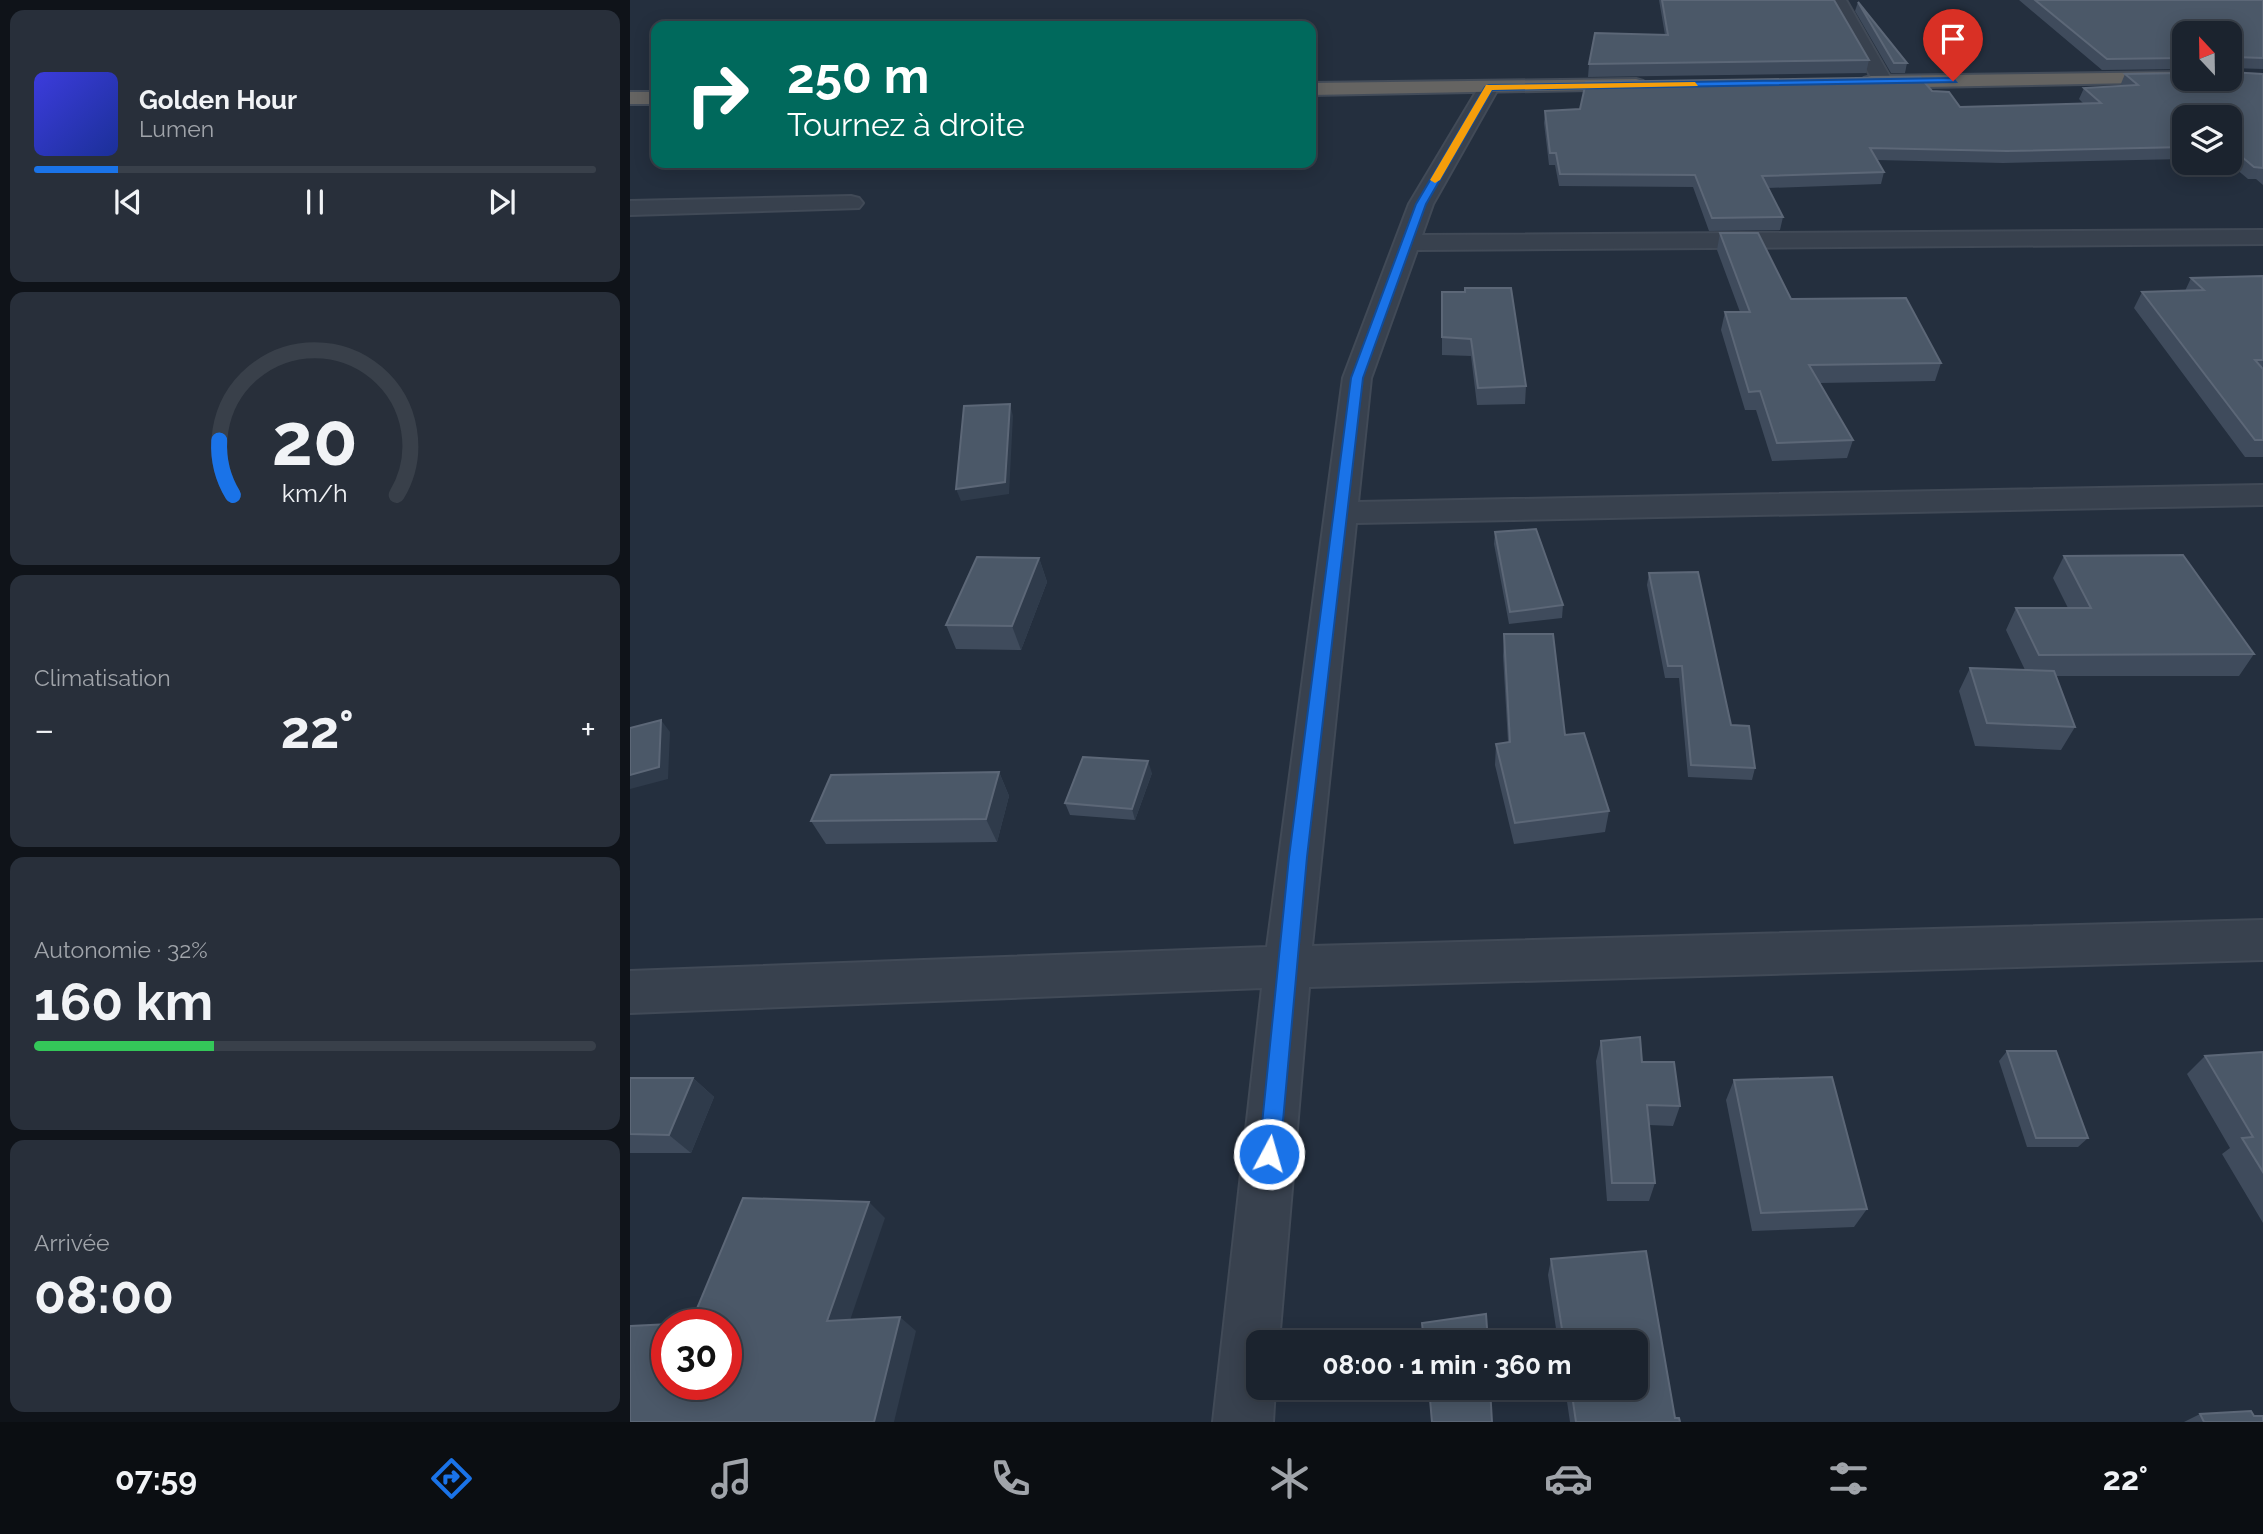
<!DOCTYPE html>
<html lang="fr">
<meta charset="utf-8">
<style>
:root{--surface:#1b232e;--page:#282f3a;--text:#f1f3f6;--muted:#a0a4aa;--line:#39404a;--accent:#1a73e8}
body{margin:0;font-family:Raleway,sans-serif;background:var(--page);color:var(--text);height:100vh;display:flex;flex-direction:column;font-size:26px;white-space:nowrap}
*{box-sizing:border-box;margin:0}
p{font-size:23px;color:var(--muted)}
.icon{flex:none;width:38px;height:38px;fill:none;stroke:currentColor;stroke-width:2;stroke-linecap:round;stroke-linejoin:round}
.map{position:relative;flex:1;overflow:hidden}
.drawer{display:flex;flex-direction:column;gap:10px;padding:10px;background:#0f1319;width:630px}
.drawer>*{flex:none}
.top-card{position:absolute;left:21px;top:21px;width:665px;height:147px;border-radius:14px;box-shadow:0 4px 18px #0003,0 0 0 2px var(--line);background:#00695c;color:#fff;overflow:hidden}
.needle{width:46px;rotate:338deg}
.buttons{position:absolute;left:1542px;top:21px;display:grid;gap:14px}
.buttons a{display:grid;place-items:center;width:70px;height:70px;border-radius:14px;background:var(--surface);box-shadow:0 4px 18px #0003,0 0 0 2px var(--line);font-size:35px}
.speed{position:absolute;left:21px;top:1309px;display:flex;gap:14px;font-size:35px;font-weight:700;text-align:center}
.speed>*{display:grid;place-content:center;width:91px;height:91px;border-radius:50%;background:var(--surface);box-shadow:0 4px 18px #0003,0 0 0 2px var(--line);line-height:1}
.speed .limit{border:10px solid #d22;background:#fff;color:#111}
.pin{position:absolute;display:grid;place-items:center;width:60px;height:60px;color:#fff;margin:-72px -30px;border-radius:50% 50% 50% 0;rotate:-45deg;box-shadow:0 0 7px #0007}
.pin .icon{rotate:45deg}
.me{position:absolute;width:77px;margin:-38px;rotate:6deg;stroke-linejoin:round;filter:drop-shadow(0 0 5px #0008)}
.turn{display:flex;align-items:center;gap:24px;height:147px;padding:0 21px;font-size:32px}
.turn .icon{width:91px;height:91px;stroke-width:2.5}
.turn b{display:block;font-size:49px;line-height:60px}
.big{font-size:52px;font-weight:700;line-height:1.1}
.drawer .card{flex:1;display:flex;flex-direction:column;justify-content:center;gap:10px;min-width:0;padding:0 24px;border-radius:14px;background:var(--page)}
.drawer .dial{align-items:center;gap:0}
.dial svg{height:182px;overflow:visible;fill:none;stroke:var(--line);stroke-width:7;stroke-linecap:round;text-anchor:middle}
.dial text{fill:var(--text);stroke:none}
.song{display:flex;align-items:center;gap:21px}
.cover{width:84px;height:84px;border-radius:10px;background:linear-gradient(135deg,hsl(240 70% 55%),hsl(230 70% 35%))}
.played{height:7px;border-radius:4px;background:linear-gradient(90deg,var(--accent) 15%,var(--line) 15%)}
.keys{display:flex;justify-content:space-around;direction:ltr}
.heat{display:flex;justify-content:space-between;align-items:center;font-size:38px;direction:ltr}
.charge{height:10px;border-radius:5px;background:linear-gradient(90deg,#34c759 32%,var(--line) 0)}
.trip{position:absolute;left:616px;top:1330px;width:402px;height:70px;border-radius:14px;background:var(--surface);box-shadow:0 4px 18px #0003,0 0 0 2px var(--line);font-weight:700;line-height:70px;text-align:center}
.tab-bar{display:flex;height:112px;justify-content:space-around;align-items:center;background:#0b0e12;color:var(--muted)}
.tab-bar .icon{width:49px;height:49px}
.tab-bar .active{color:var(--accent)}
.tab-bar b{font-size:32px;color:var(--text)}
main{display:flex;flex:1;min-height:0}
.map>svg:first-child{display:block}
</style>
<main>
<section class="drawer">
<div class="card">
<div class="song"><i class="cover"></i><div><b>Golden Hour</b><p>Lumen</p></div></div>
<div class="played"></div>
<div class="keys"><svg class="icon" aria-label="previous" viewBox="0 0 24 24"><path d="M18 5L8 12l10 7zM5 5v14"/></svg><svg class="icon" aria-label="pause" viewBox="0 0 24 24"><path d="M8 5v14M16 5v14"/></svg><svg class="icon" aria-label="next" viewBox="0 0 24 24"><path d="M6 5l10 7-10 7zM19 5v14"/></svg></div>
</div>
<div class="card dial"><svg viewBox="0 0 100 80">
<path d="M14 69A42 42 0 1 1 86 69"/>
<path d="M14 69A42 42 0 0 1 8 45" stroke="#1a73e8"/>
<text x="50" y="56" font-size="32" font-weight="700">20</text>
<text x="50" y="72" font-size="11">km/h</text>
</svg></div>
<div class="card"><p>Climatisation</p>
<div class="heat"><a>−</a><b class="big">22°</b><a>+</a></div>
</div>
<div class="card"><p>Autonomie · 32%</p><b class="big">160 km</b><div class="charge"></div></div>
<div class="card"><p>Arrivée</p><b class="big">08:00</b></div>
</section>
<div class="map">
<svg width="1633" height="1422" viewBox="0 0 1633 1422">
<rect width="100%" height="100%" fill="#242f3e"/>
<g fill="none" stroke-linecap="round" stroke-linejoin="round">
<defs>
<g id="minor">
<polygon points="1198,0 1216,0 1263,82 1260,86 1246,86"/>
<polygon points="859,81 866,83 869,87 803,204 792,235 1633,230 1633,244 787,250 741,378 728,502 1633,485 1633,505 726,523 682,946 1633,920 1633,960 679,987 649,1342 628,1342 628,1388 645,1388 643,1422 583,1422 632,988 0,1013 0,971 637,947 713,378 779,204 849,87 852,83"/>
<polygon points="221,196 229,198 233,203 229,208 0,215 0,201"/>
</g>
<g id="trunk">
<polygon points="1554,72 1554,79 1564,79 1561,82 1241,88 1234,86 1231,82 1234,78 1241,76"/>
<polygon points="1006,79 1013,81 1016,85 1013,89 681,95 681,83"/>
<rect x="0" y="92" width="26" height="12"/>
</g>
</defs>
<use href="#minor" stroke="#414a57" stroke-width="4"/>
<use href="#trunk" stroke="#434c59" stroke-width="4"/>
<use href="#minor" fill="#38414e" fill-rule="evenodd"/>
<use href="#trunk" fill="#656462" fill-rule="evenodd"/>
</g>
<g fill="#3f4b5c">
<polygon points="1029,0 1204,0 1239,60 1236,73 958,77 959,64 1035,35"/>
<polygon points="1389,0 1633,0 1633,69 1601,68 1554,33 1554,69 1472,70"/>
<polygon points="1228,2 1277,63 1275,73 1261,73 1225,11"/>
<polygon points="1495,74 1633,74 1633,185 1626,179 1618,179 1599,163 1600,117 1554,117 1554,159 1373,163 1247,160 1254,172 1251,184 1138,188 1153,217 1150,230 1079,231 1063,187 929,186 925,165 919,165 914,123 915,111 1302,91 1330,107 1454,104 1449,99 1454,88 1490,86"/>
<polygon points="1090,233 1161,299 1311,363 1305,381 1190,383 1223,440 1217,458 1142,461 1126,410 1115,410 1091,330 1095,312 1110,312 1087,250"/>
<polygon points="1633,276 1633,457 1615,457 1504,308 1512,292 1555,291 1561,278"/>
<polygon points="812,292 896,386 895,404 847,405 841,356 812,355"/>
<polygon points="865,532 933,605 932,618 879,624 864,544"/>
<polygon points="1434,556 1624,654 1609,676 1426,676 1445,727 1431,750 1345,746 1329,691 1340,668 1395,670 1376,630 1386,608 1438,608 1423,578"/>
<polygon points="409,558 417,582 391,650 326,649 316,625"/>
<polygon points="1019,573 1125,768 1122,780 1058,777 1049,678 1035,678 1017,585"/>
<polygon points="874,634 935,735 979,811 975,832 884,844 865,765 866,744 878,742 873,656"/>
<polygon points="369,772 379,796 367,842 196,844 181,821"/>
<polygon points="522,773 505,820 440,815 435,803"/>
<polygon points="971,1041 1012,1062 1050,1106 1043,1126 1019,1125 1025,1183 1019,1201 977,1201 966,1061"/>
<polygon points="1377,1051 1458,1138 1448,1147 1397,1147 1369,1061"/>
<polygon points="1633,1052 1633,1223 1592,1154 1600,1148 1557,1074 1575,1056"/>
<polygon points="0,1078 63,1078 84,1097 61,1153 0,1153"/>
<polygon points="1104,1080 1237,1209 1224,1227 1122,1231 1096,1100"/>
<polygon points="1016,1251 1045,1418 1049,1418 1050,1422 940,1422 935,1388 1006,1388 1006,1342 928,1342 918,1275 921,1259"/>
<polygon points="1570,1414 1624,1416 1633,1422 1554,1422"/>
</g>
<g fill="#2f3b4b">
<polygon points="380,404 383,416 379,494 331,501 326,489"/>
<polygon points="409,558 417,582 391,650 382,626"/>
<polygon points="31,720 40,732 38,779 0,789 0,775"/>
<polygon points="518,761 522,773 505,820 502,809"/>
<polygon points="369,772 379,796 367,842 356,819"/>
<polygon points="63,1078 84,1097 61,1153 39,1135"/>
<polygon points="239,1202 255,1218 215,1335 197,1321"/>
<polygon points="270,1317 286,1331 264,1422 244,1422"/>
</g>
<g fill="#4b5868" stroke="#5c6777" stroke-width="2" fill-rule="evenodd">
<polygon points="1032,0 1204,0 1239,60 959,64 965,33 1038,35"/>
<polygon points="1405,0 1633,0 1633,58 1605,57 1603,65 1600,66 1600,33 1554,33 1554,58 1477,59"/>
<polygon points="1228,2 1277,63 1264,63"/>
<polygon points="1600,72 1633,74 1633,168 1624,167 1600,147 1600,117 1554,117 1554,147 1377,151 1240,148 1254,172 1132,176 1153,217 1082,218 1065,175 930,174 926,153 920,153 915,111 950,109 956,82 1290,77 1302,91 1319,92 1330,107 1471,103 1454,88 1508,85 1495,74 1554,73 1554,79 1600,79"/>
<polygon points="1090,233 1128,233 1161,299 1276,298 1311,363 1179,365 1223,440 1147,443 1130,391 1119,392 1095,312 1120,312"/>
<polygon points="1633,276 1633,360 1625,360 1633,369 1633,440 1625,440 1512,292 1574,290 1561,278"/>
<polygon points="835,288 881,288 896,386 848,388 841,339 812,337 812,292 835,292"/>
<polygon points="380,404 375,482 326,489 334,406"/>
<polygon points="906,529 933,605 880,612 865,532"/>
<polygon points="1553,555 1624,654 1409,655 1386,608 1461,608 1434,556"/>
<polygon points="347,557 409,558 382,626 316,625"/>
<polygon points="1068,572 1101,725 1119,726 1125,768 1061,765 1052,666 1038,666 1019,573"/>
<polygon points="874,634 923,634 935,735 954,733 979,811 885,823 866,744 880,742"/>
<polygon points="1340,668 1424,671 1445,727 1357,723"/>
<polygon points="31,720 29,767 0,775 0,728"/>
<polygon points="453,757 518,761 502,809 435,803"/>
<polygon points="369,772 356,819 181,821 201,775"/>
<polygon points="1010,1037 1012,1062 1044,1062 1050,1106 1017,1105 1025,1183 982,1183 971,1041"/>
<polygon points="1377,1051 1426,1051 1458,1138 1406,1138"/>
<polygon points="1633,1052 1633,1172 1612,1138 1623,1137 1575,1056"/>
<polygon points="1202,1077 1237,1209 1131,1213 1104,1080"/>
<polygon points="0,1078 63,1078 39,1135 0,1134"/>
<path d="M113,1198L239,1202L197,1321L270,1317L244,1422H0V1326L61,1323ZM37,1325H96V1384H37Z"/>
<polygon points="1016,1251 1045,1418 1049,1418 1050,1422 946,1422 941,1388 1006,1388 1006,1342 934,1342 921,1259"/>
<polygon points="856,1314 858,1342 794,1342 792,1323"/>
<polygon points="799,1388 860,1388 862,1422 802,1422"/>
<polygon points="1621,1411 1624,1416 1633,1416 1633,1422 1574,1422 1570,1414"/>
</g>
<polygon fill="#1a73e8" stroke="#114b97" stroke-width="2" points="1323,78 1326,82 862,90 796,204 733,378 677,857 650,1154 647,1162 639,1165 632,1162 629,1154 659,857 721,378 786,204 855,87 859,85"/>
<polygon fill="#f59e0b" points="1065,82 1068,86 862,90 810,180 805,183 800,180 856,85"/>
</svg>
<div class="buttons">
<a><svg class="needle" viewBox="-14 -14 28 28"><path d="M0-13l5 13h-10z" fill="#e53935"/><path d="M0 13l5-13h-10z" fill="#a0a4aa"/></svg></a>
<a><svg class="icon" aria-label="layers" viewBox="0 0 24 24"><path d="M12 4l9 5-9 5-9-5zM3 14l9 5 9-5"/></svg></a>
</div>
<div class="speed"><div class="limit">30</div></div>
<div class="pin" style="left:1323px;top:81px;background:#d93025"><svg class="icon" aria-label="arrive" viewBox="0 0 24 24"><path d="M6 21V4h12l-3 4 3 4H6"/></svg></div>
<svg class="me" style="left:639px;top:1154px" viewBox="-20 -20 40 40"><circle r="17" fill="#1a73e8" stroke="#fff" stroke-width="3"/><path d="M0-11L8 9 0 5-8 9z" fill="#fff"/></svg>
<div class="trip">08:00 · 1 min · 360 m</div>
<div class="top-card">
<div class="turn"><svg class="icon" aria-label="right" viewBox="0 0 24 24"><path d="M7 20v-9h11M14 6l5 5-5 5"/></svg><div><b>250 m</b>Tournez à droite</div></div>
</div>
</div>
</main>
<nav class="tab-bar">
<b>07:59</b>
<svg class="icon active" aria-label="directions" viewBox="0 0 24 24"><path d="M12 3l9 9-9 9-9-9zM9 14v-3h6M13 9l2 2-2 2"/></svg>
<svg class="icon" aria-label="music" viewBox="0 0 24 24"><path d="M9 18V5l10-2v13"/><circle cx="6" cy="18" r="3"/><circle cx="16" cy="16" r="3"/></svg>
<svg class="icon" aria-label="phone" viewBox="0 0 24 24"><path d="M5 4h4l2 5-3 2q2 4 5 5l2-3 5 2v4C11 20 4 13 5 4z"/></svg>
<svg class="icon" aria-label="climate" viewBox="0 0 24 24"><path d="M12 3v18M4 7l16 10M4 17L20 7"/></svg>
<svg class="icon" aria-label="car" viewBox="0 0 24 24"><path d="M5 17H2v-5l4-1 3-4h7l3 4 3 1v5h-3M9 17h6M6 11h13"/><circle cx="7" cy="17" r="2"/><circle cx="17" cy="17" r="2"/></svg>
<svg class="icon" aria-label="filters" viewBox="0 0 24 24"><path d="M4 7h16M4 17h16"/><circle cx="9" cy="7" r="2"/><circle cx="15" cy="17" r="2"/></svg>
<b>22°</b>
</nav>
